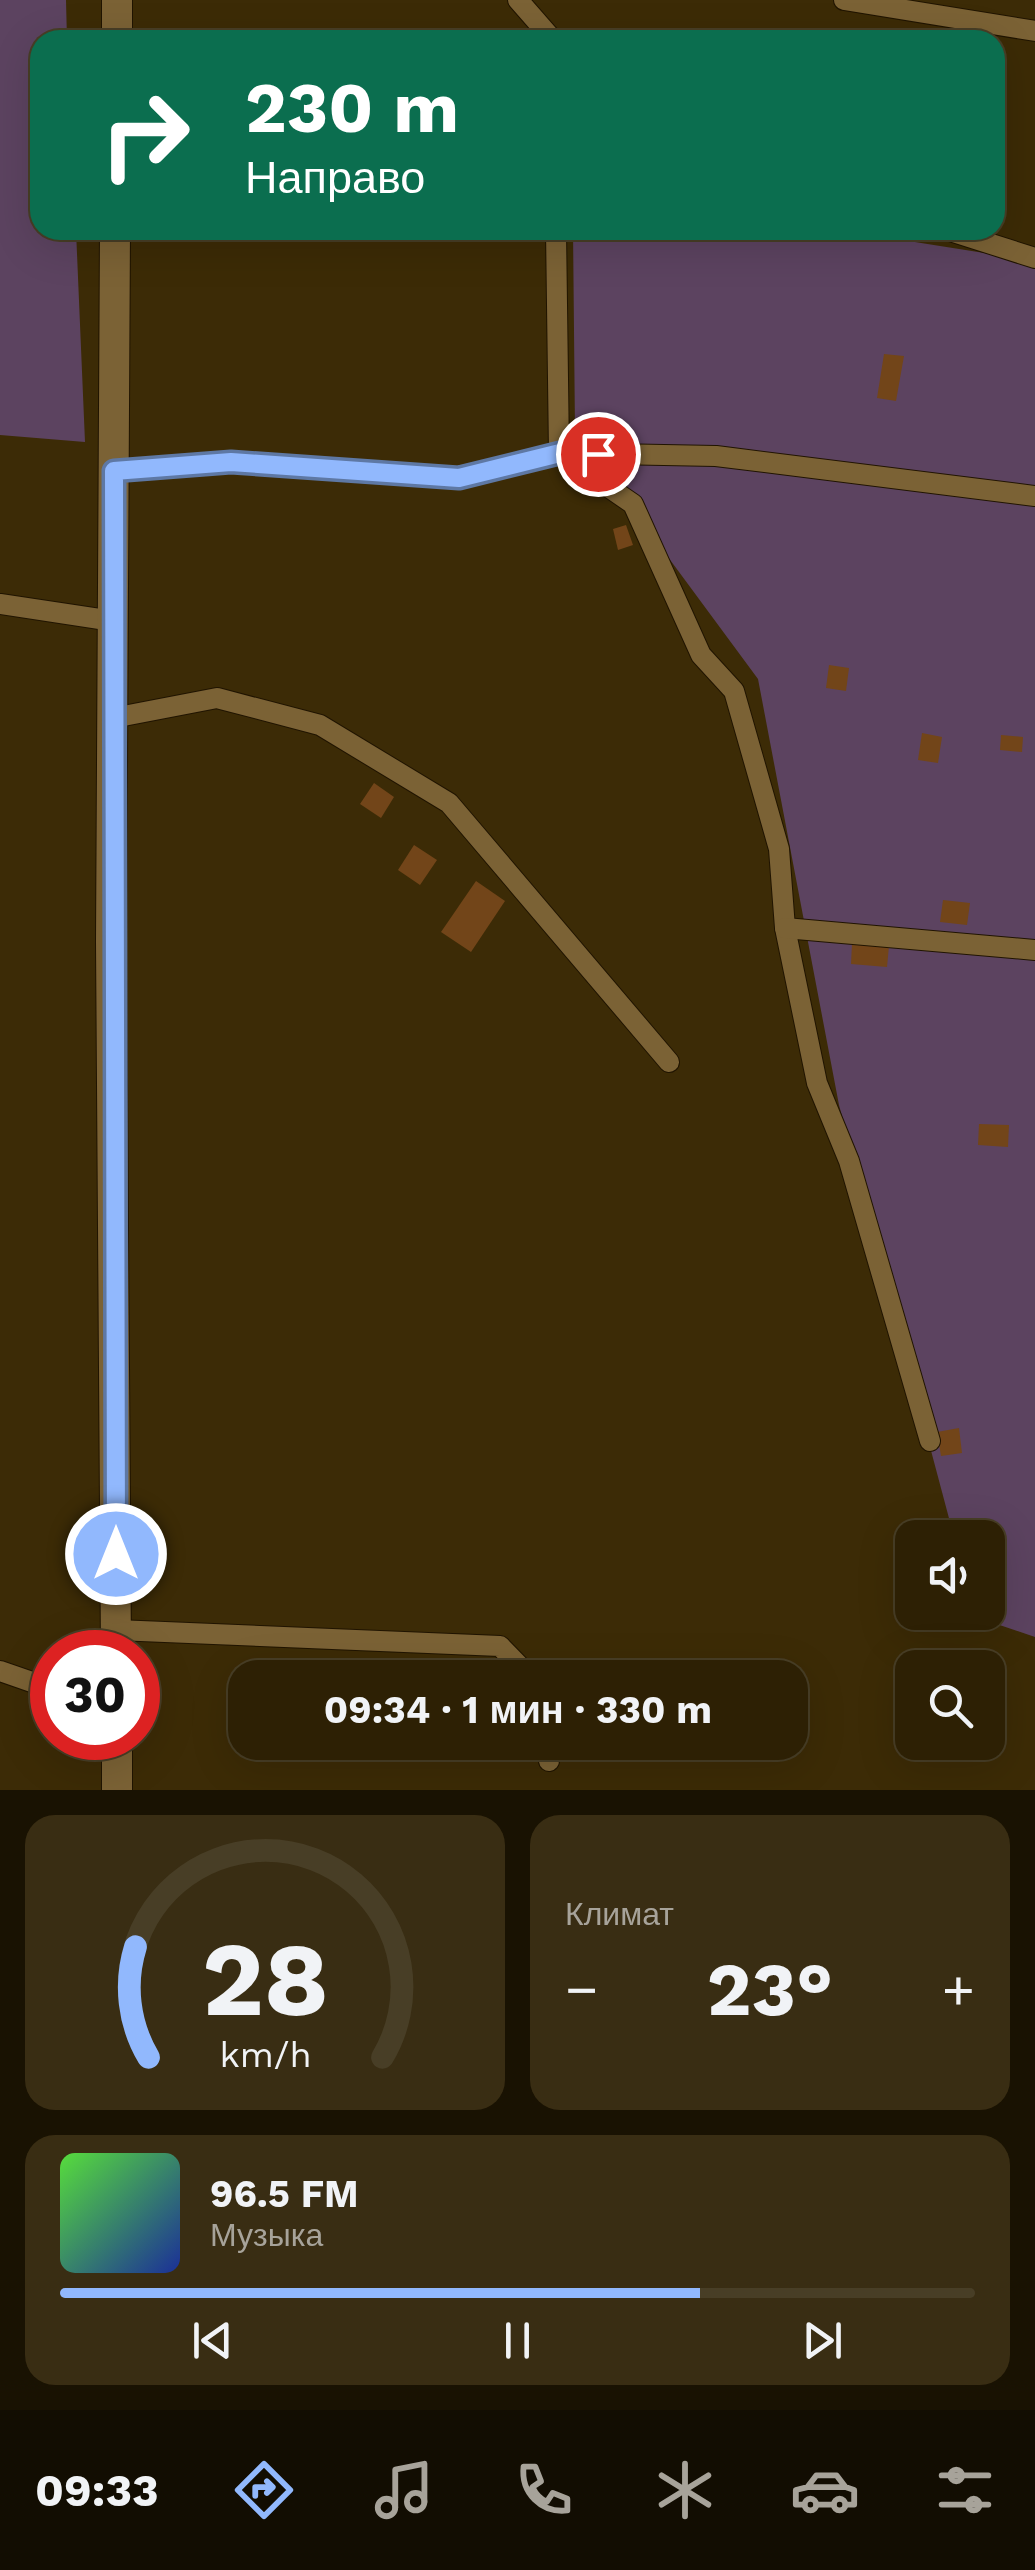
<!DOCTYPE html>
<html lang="ru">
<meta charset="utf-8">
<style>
:root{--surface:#2d2004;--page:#392d13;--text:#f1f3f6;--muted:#a7a39a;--line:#483e26;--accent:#91b8fd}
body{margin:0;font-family:"Work Sans",sans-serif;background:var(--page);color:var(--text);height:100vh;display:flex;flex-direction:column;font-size:38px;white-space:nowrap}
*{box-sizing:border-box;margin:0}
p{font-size:32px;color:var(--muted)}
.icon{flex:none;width:55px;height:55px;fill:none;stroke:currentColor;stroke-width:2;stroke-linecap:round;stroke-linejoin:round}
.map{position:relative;height:1790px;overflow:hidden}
.drawer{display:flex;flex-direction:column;gap:25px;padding:25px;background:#191202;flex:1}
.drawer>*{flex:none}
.hud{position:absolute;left:30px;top:30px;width:975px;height:210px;border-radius:30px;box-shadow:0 10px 40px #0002,0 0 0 2px var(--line);background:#0b6e4f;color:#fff;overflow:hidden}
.buttons{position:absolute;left:895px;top:1520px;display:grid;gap:20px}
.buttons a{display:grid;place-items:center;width:110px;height:110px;border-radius:20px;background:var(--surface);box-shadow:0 10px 40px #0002,0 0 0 2px var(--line);font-size:50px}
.speed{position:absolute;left:30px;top:1630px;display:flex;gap:20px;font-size:50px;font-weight:700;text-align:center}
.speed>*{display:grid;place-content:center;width:130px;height:130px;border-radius:50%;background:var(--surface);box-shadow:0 10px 40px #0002,0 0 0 2px var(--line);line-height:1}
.speed .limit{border:15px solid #d22;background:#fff;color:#111}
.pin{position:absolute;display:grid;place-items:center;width:85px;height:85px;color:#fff;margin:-42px;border:5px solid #fff;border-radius:50%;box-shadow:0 2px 10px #0007}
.me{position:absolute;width:110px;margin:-55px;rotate:0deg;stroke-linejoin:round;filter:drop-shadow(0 0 8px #0008)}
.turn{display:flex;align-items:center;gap:35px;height:210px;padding:0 50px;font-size:45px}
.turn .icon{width:130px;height:130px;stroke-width:2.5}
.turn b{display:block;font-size:70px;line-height:85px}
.big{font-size:75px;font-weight:700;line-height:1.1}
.drawer .widget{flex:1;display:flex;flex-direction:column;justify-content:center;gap:15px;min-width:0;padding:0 35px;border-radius:30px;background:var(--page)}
.drawer .dial{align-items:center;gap:0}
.dial svg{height:260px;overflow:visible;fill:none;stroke:var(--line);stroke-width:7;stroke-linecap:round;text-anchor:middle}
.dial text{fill:var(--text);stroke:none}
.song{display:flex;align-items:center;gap:30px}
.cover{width:120px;height:120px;border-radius:15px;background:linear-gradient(135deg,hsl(110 70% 55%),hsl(230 70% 35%))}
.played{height:10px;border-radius:5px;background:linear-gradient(90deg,var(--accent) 70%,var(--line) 70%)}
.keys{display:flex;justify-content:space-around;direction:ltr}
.heat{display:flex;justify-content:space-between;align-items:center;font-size:55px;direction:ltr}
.drawer .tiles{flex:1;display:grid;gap:25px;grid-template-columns:1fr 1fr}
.widget:last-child{grid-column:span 2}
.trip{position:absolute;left:228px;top:1660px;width:580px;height:100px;border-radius:30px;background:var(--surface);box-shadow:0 10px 40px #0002,0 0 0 2px var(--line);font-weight:700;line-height:100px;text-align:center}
.tab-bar{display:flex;height:160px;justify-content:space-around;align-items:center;background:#120d02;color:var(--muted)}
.tab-bar .icon{width:70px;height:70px}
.tab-bar .active{color:var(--accent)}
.tab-bar b{font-size:45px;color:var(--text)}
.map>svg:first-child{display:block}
</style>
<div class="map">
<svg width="1035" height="1790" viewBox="0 0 1035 1790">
<rect width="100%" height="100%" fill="#3c2b06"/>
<g fill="#5c4360">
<polygon points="0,0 66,0 67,40 40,40 40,230 76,230 85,442 0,435"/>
<polygon points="573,230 839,230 1035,261 1035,1637 976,1617 974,1613 988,1612 988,1538 954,1537 839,1105 758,679 575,431"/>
</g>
<g fill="#724519">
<polygon points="884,354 904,356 896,401 877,398"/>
<polygon points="626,525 633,545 618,550 613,529"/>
<polygon points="829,665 849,668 846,691 826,688"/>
<polygon points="922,733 942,737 938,763 918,760"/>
<polygon points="1001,735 1023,737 1022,752 1000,750"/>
<polygon points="374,783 394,797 381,818 360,804"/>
<polygon points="414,845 437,860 420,885 398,870"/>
<polygon points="476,881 505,901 471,952 441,932"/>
<polygon points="943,900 970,903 967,925 940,922"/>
<polygon points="852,943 889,946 887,967 851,964"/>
<polygon points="979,1124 1009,1125 1008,1147 978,1145"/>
<polygon points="959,1428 962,1453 941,1456 937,1432"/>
</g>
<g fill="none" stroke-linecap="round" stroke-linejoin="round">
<defs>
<g id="lane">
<polyline points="518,0 553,40"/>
<polyline points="844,0 1035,31"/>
<polyline points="556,230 559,453 633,504 701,655 734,691 779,849 785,928 817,1083 849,1161 930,1441"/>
<polyline points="947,230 1035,258"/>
<polyline points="114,471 231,463 459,478 559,453 716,456 1035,496"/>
<polyline points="0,604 113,621"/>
<polyline points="113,718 217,698 320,725 449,803 669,1062"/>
<polyline points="785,928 1035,950"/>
<polyline points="116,1630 500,1646 531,1678"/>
<polyline points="0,1671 52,1689"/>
<polyline points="547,1742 549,1761"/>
</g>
<g id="street">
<polyline points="117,40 117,0"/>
<polyline points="115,230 111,942 116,1652"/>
<polyline points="117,1738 117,1790"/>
</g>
</defs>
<use href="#lane" stroke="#201400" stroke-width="22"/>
<use href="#street" stroke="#201400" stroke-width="32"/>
<use href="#lane" stroke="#7b6235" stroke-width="20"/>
<use href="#street" stroke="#7b6235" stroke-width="30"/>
</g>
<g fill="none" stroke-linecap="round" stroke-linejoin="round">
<defs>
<polyline id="route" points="116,1554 114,471 231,462 459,478 560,453 598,454"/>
</defs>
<use href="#route" stroke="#5e78a4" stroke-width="25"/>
<use href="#route" stroke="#91b8fd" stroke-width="18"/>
</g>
</svg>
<div class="buttons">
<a><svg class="icon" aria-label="sound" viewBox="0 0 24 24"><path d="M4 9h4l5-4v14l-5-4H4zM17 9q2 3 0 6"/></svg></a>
<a><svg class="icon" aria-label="search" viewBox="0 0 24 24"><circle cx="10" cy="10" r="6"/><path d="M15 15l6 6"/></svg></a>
</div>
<div class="speed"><div class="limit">30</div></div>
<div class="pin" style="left:598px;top:454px;background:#d93025"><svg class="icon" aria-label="arrive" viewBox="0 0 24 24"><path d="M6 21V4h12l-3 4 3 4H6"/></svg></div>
<svg class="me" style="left:116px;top:1554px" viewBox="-20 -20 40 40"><circle r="17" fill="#91b8fd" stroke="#fff" stroke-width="3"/><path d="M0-11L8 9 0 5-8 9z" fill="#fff"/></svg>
<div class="trip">09:34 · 1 мин · 330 m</div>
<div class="hud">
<div class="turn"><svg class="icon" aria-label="right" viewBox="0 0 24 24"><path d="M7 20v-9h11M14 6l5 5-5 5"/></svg><div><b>230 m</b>Направо</div></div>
</div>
</div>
<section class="drawer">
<div class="tiles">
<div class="widget dial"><svg viewBox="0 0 100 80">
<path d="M14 69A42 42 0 1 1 86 69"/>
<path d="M14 69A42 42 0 0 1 10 35" stroke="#91b8fd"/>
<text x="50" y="56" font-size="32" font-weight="700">28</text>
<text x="50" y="72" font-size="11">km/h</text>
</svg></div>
<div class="widget"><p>Климат</p>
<div class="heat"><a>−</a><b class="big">23°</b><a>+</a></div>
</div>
<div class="widget">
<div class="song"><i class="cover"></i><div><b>96.5 FM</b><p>Музыка</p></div></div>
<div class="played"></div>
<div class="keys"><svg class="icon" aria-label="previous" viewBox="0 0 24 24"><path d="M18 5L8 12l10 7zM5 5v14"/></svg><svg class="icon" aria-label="pause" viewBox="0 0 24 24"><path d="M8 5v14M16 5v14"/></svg><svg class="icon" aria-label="next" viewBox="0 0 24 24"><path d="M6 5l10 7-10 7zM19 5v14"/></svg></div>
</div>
</div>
</section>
<nav class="tab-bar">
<b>09:33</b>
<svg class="icon active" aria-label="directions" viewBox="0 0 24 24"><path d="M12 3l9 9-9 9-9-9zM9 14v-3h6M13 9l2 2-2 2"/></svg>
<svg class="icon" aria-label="music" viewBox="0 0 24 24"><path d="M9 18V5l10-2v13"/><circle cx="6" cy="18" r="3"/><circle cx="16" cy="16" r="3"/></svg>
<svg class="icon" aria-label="phone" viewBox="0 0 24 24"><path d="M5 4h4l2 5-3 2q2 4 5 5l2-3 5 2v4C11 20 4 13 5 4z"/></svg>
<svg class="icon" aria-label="climate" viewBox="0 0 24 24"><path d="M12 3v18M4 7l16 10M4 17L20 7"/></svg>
<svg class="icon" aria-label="car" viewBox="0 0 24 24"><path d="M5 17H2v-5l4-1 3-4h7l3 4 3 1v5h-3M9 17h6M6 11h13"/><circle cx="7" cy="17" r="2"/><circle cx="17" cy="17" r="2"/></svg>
<svg class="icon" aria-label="filters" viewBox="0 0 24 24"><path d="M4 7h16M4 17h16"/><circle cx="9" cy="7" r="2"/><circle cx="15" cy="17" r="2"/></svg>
</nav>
